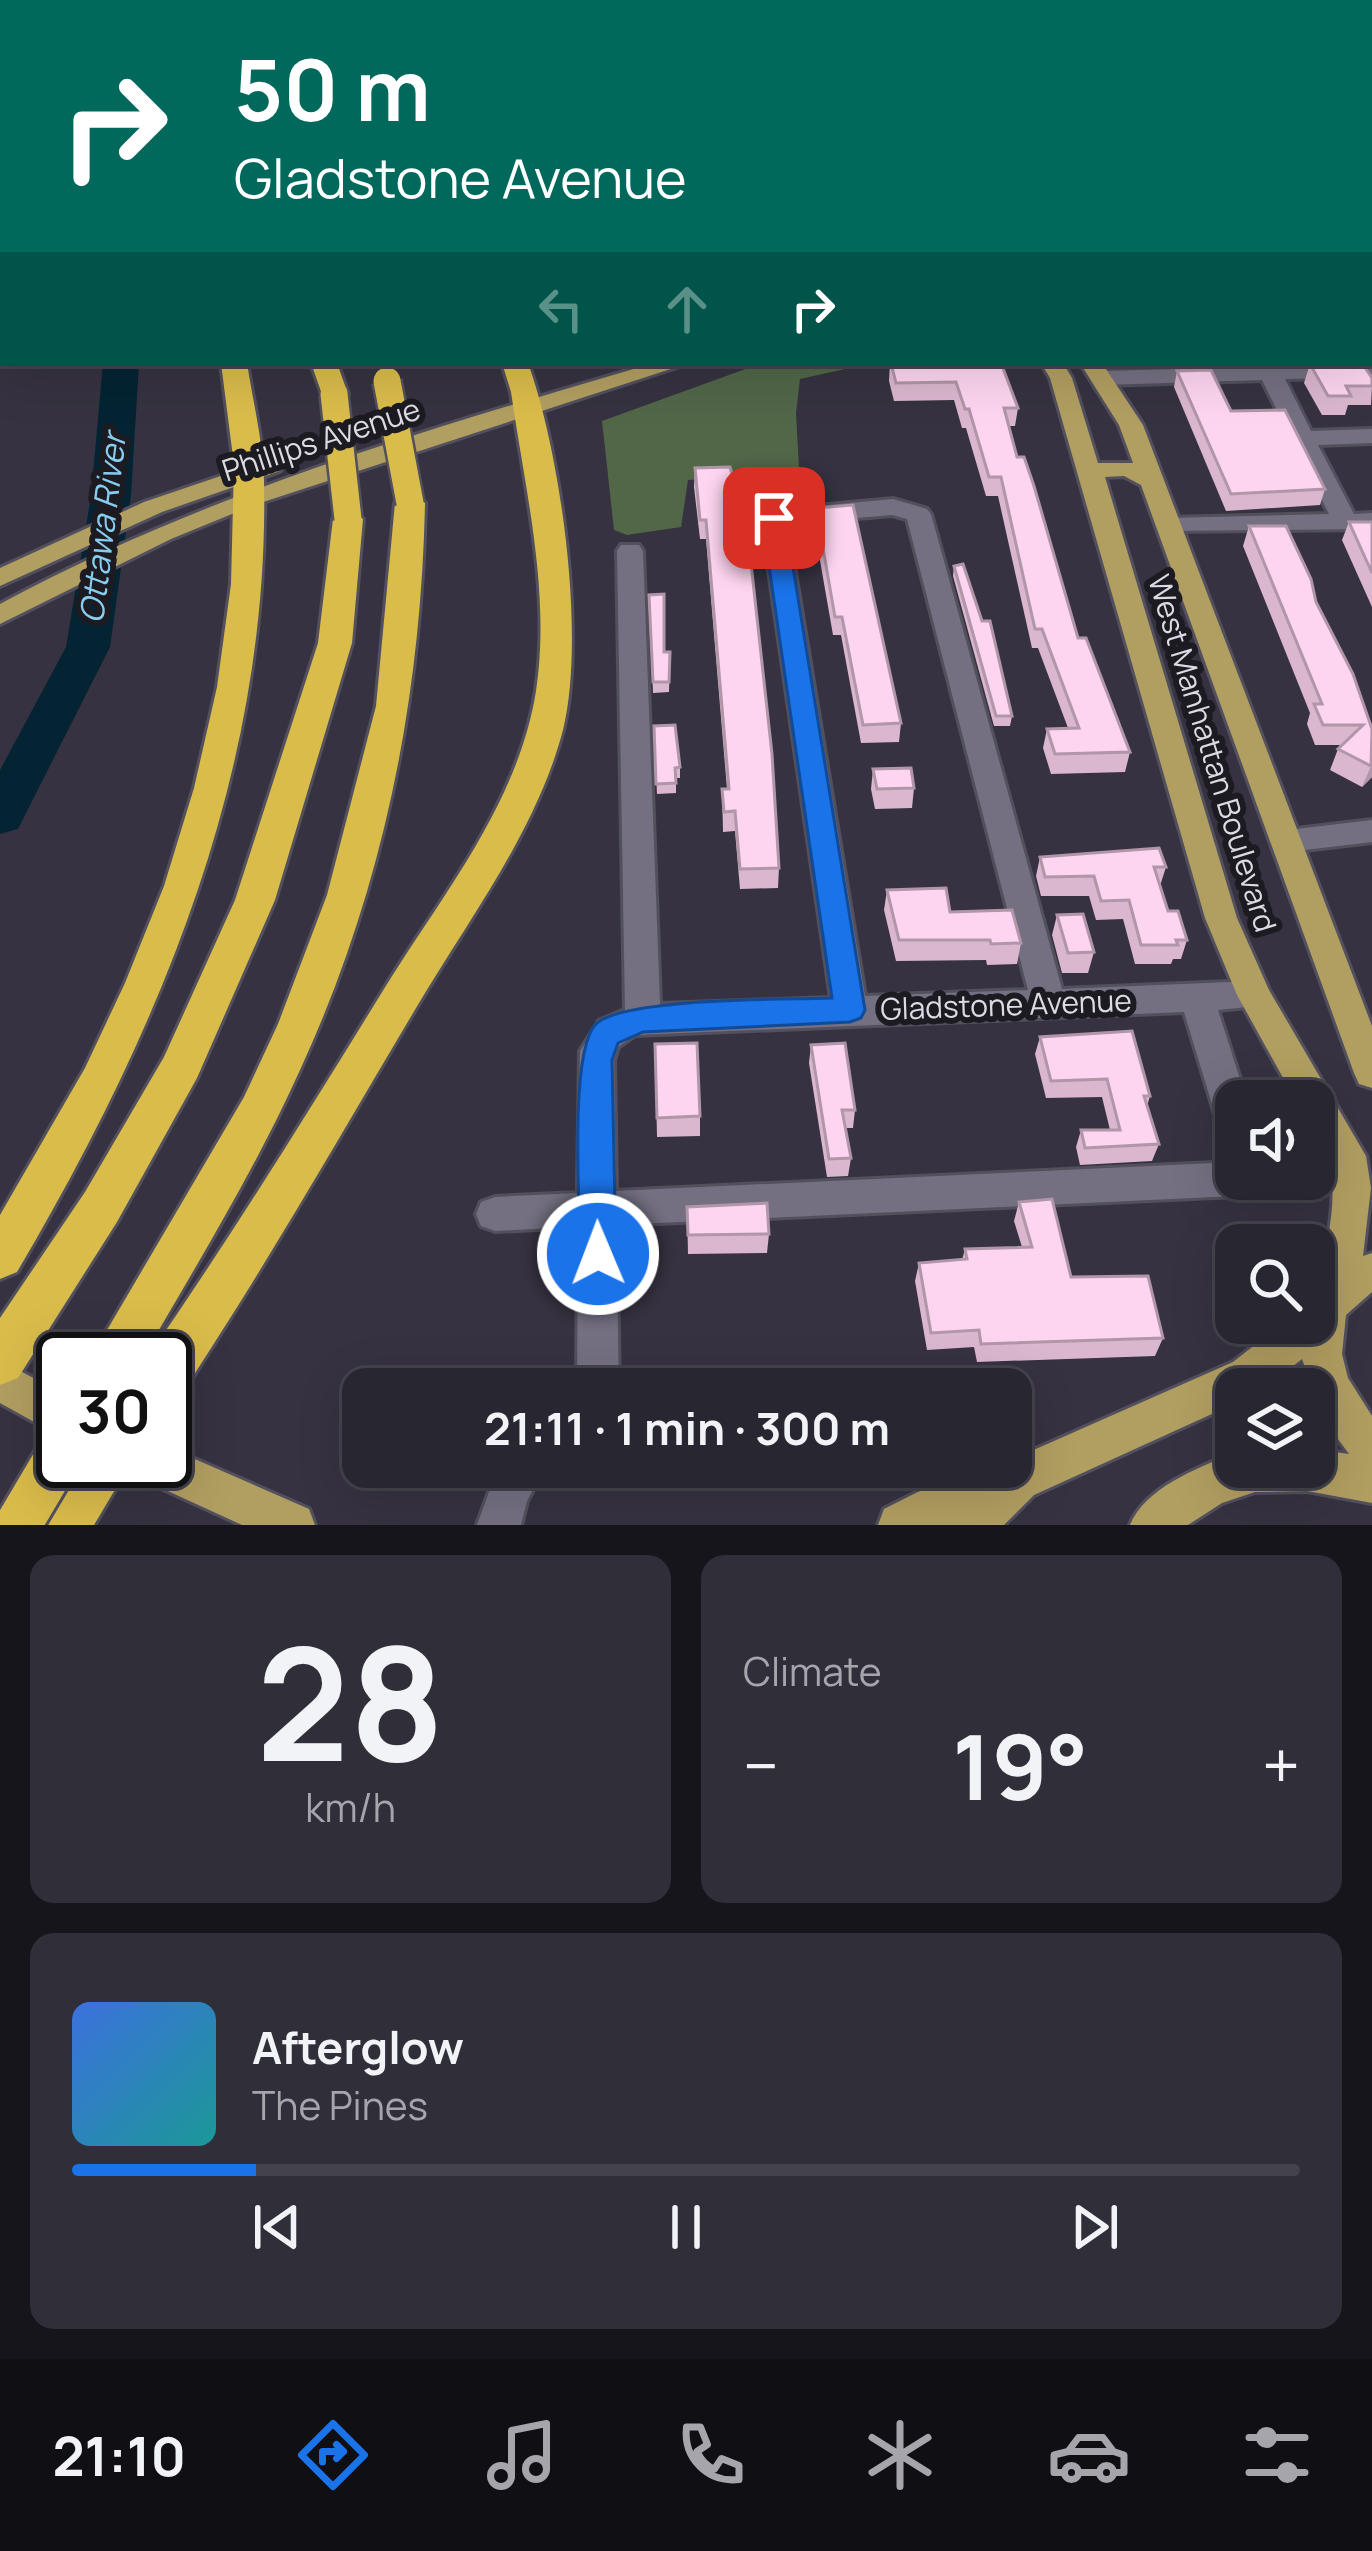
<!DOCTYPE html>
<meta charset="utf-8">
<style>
:root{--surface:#282631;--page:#302e39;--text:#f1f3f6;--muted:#a5a5ab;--line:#44434d;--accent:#1a73e8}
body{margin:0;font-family:Manrope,sans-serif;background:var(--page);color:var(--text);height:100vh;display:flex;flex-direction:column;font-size:45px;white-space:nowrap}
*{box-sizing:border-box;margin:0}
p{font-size:39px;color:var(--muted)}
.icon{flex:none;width:66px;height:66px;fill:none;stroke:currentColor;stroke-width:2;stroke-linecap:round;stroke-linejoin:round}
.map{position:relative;height:1525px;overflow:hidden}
.side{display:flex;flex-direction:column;gap:30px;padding:30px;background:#16151b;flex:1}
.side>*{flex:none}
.top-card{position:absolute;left:0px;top:0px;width:1374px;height:366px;box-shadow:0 12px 48px #0002,0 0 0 3px var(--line);background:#00695c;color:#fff;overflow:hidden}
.controls{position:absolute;left:1215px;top:1080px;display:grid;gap:24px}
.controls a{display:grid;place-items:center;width:120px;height:120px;border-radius:24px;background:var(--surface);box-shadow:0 12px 48px #0002,0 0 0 3px var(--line);font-size:60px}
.speed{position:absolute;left:36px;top:1332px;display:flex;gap:24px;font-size:60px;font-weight:700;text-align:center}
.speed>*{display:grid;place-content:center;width:156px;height:156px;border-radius:50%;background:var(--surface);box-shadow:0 12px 48px #0002,0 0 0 3px var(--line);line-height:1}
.speed .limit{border:6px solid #111;border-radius:18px;background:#fff;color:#111}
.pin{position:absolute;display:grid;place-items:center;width:102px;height:102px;color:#fff;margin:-51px;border-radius:24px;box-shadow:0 6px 18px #0006}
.me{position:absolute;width:132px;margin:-66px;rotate:359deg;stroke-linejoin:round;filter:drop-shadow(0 0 9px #0008)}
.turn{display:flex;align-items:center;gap:42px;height:252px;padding:0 36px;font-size:54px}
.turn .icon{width:156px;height:156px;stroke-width:2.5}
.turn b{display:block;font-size:84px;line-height:102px}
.lanes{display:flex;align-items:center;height:114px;padding:0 36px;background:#0003;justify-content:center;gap:60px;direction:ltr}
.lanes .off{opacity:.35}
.big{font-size:90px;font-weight:700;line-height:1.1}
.side .card{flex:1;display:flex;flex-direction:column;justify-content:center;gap:18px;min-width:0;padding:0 42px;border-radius:24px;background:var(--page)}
.side .dial{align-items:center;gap:0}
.dial b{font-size:156px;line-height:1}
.song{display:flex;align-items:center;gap:36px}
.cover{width:144px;height:144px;border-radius:18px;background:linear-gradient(135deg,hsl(220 70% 55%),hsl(180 70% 35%))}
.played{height:12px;border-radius:6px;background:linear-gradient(90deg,var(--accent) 15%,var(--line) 15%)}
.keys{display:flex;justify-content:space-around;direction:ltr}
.heat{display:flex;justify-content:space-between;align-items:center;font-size:66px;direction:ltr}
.side .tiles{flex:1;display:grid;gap:30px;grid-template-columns:1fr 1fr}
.card:last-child{grid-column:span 2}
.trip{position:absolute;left:342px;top:1368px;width:690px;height:120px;border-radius:24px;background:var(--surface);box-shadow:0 12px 48px #0002,0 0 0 3px var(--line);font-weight:700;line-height:120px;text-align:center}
.dock{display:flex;height:192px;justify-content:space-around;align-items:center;background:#100f14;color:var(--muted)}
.dock .icon{width:84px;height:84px}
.dock .selected{color:var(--accent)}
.dock b{font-size:54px;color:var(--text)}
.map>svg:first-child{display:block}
</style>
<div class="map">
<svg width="1372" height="1525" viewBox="0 0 1372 1525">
<rect width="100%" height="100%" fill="#363241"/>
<polygon fill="#516748" points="762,363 872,363 800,379 796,413 799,468 779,475 688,480 681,527 627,535 614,530 602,421"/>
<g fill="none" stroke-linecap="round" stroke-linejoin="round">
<g fill="#042433" fill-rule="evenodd">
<polygon points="47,0 71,0 72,3 48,3"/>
<polygon points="103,363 139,363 131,496 110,647 18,829 0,834 0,770 66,647 91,496"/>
</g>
<defs>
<g id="minor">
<polygon points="326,0 343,0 324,3"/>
<polygon points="439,0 462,0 437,3"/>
<polygon points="583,0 606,0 608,3 585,3"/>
<polygon points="971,0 987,0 988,3 972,3"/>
<polygon points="1157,0 1173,0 1175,3 1159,3"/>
<rect x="1371" y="224" width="1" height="12"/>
<rect x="1371" y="250" width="1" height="12"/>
<rect x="1371" y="306" width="1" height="12"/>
<polygon points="1254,363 1372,363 1372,377 1285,379 1311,431 1372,429 1372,443 1318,445 1354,514 1372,513 1372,529 1160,531 1156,526 1160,521 1169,518 1329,514 1262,380 1103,385 1092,378 1103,371 1256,367"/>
<path d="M769,481L781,488L785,509L893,499L927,509L931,514L1062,989L1254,981L1266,985L1271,995L1266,1005L1218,1010L1247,1101H1236V1140L1223,1135L1218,1124L1184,1012L635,1035L618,1047L614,1060L616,1191L1236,1162V1179H1255L1249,1191L1236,1196L616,1225L619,1389H577L578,1227L495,1231L481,1226L476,1214L481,1202L495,1197L578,1193L580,1051L599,1021L625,1010L617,551L621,545H639L643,551L660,1004L831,998L757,488ZM892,515L907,519L1028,990L865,996L787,524Z"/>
<polygon points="1372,820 1372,842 1288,852 1277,849 1272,841 1277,833 1288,830"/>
<polygon points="498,1467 545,1467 527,1501 521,1525 477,1525"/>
</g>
<g id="major">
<polygon points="789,0 806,0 808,3 791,3"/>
<path d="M654,363H689L254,505L171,539L0,624V604C207,492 430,429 654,363Z"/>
<path d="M1041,363H1063L1072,378L1098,463H1133L1119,425L1080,363H1102L1143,425L1372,1026V1088L1359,1084L1354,1073L1141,485L1124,476L1105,477L1237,918L1269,990L1366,1156L1371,1188L1363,1256L1372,1253V1292L1346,1315L1342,1354L1348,1378L1372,1416V1503L1307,1491L1255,1492L1222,1503L1188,1525H1130C1145,1488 1196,1469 1231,1454L1236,1453V1467H1314V1449L1349,1454L1324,1420L1302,1359L1264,1389H1236V1403L1034,1495L1004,1525H878L884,1509C926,1488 963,1467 1011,1467V1460L1233,1362L1283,1323H1314V1294L1319,1286C1324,1254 1335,1215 1332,1183C1329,1149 1314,1139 1314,1101H1296L1237,995L1205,918L1050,378Z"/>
<polygon points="271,459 283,466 280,471 162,512 0,586 0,568 144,502"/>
<polygon points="0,1360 63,1394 63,1438 0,1403"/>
<polygon points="165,1446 309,1509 315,1525 242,1525 135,1476 128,1461 165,1461"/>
</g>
<g id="highway">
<polygon points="222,0 240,0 241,3 223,3"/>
<path d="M221,363H247C253,402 263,441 264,481C270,769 161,1028 17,1272L0,1279V1215L85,1068L125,983L164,886L194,788L217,687L231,584L234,465Z"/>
<polygon points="311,363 337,363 348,394 344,400 324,400"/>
<path d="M502,363H528C561,454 586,637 563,730C537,829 471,916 419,1003C351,1117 285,1233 213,1345L183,1392L165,1399V1359L147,1358C230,1238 307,1114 384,989C442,895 518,804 536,691C551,592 525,490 511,392Z"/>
<path d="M410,494L425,503C421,700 383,890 300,1070C255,1170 197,1264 142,1359H90L244,1097L278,1024L327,895L376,706L395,503Z"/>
<polygon points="348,510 363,519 352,643 275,900 197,1078 117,1222 18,1378 0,1385 0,1318 85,1192 164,1057 235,900 318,643 333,519"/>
<polygon points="75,1461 132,1461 94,1525 35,1525"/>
</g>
</defs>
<use href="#minor" stroke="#52505d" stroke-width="6"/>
<use href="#major" stroke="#52505d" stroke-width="6"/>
<use href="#highway" stroke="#52505d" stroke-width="6"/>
<use href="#minor" fill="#747082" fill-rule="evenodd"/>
<use href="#major" fill="#b19e61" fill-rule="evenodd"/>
<use href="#highway" fill="#dabc4b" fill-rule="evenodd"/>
<defs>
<g id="highway-bridge-far1">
<polyline points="387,381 410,503"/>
<polyline points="334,394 348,519"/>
</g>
<polyline id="highway-bridge" points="18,1525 63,1449"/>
</defs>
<use href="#highway-bridge-far1" stroke="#52505d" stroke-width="32" stroke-linecap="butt"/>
<use href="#highway-bridge" stroke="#52505d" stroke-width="52" stroke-linecap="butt"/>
<use href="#highway-bridge-far1" stroke="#dabc4b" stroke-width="27"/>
<use href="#highway-bridge" stroke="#dabc4b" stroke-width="46"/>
</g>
<g fill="#dab7ce">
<polygon points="889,0 953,0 954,3 890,3"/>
<polygon points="890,363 1001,363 1018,408 1015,426 1009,426 1017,457 1078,638 1130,752 1125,772 1051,774 1043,748 1047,729 1068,728 1038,648 1032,648 998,496 986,496 966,428 962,428 954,400 894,401 889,381"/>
<polygon points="1310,364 1372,386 1371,405 1348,405 1345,415 1322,415 1304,383"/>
<polygon points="1177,371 1231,411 1325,489 1320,505 1226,511 1174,387"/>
<polygon points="695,468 779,868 778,888 740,889 735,831 723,832 722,789 727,789 706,539 700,539 694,487"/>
<polygon points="816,508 901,723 899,742 861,743 841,635 833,635 814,526"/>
<polygon points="1349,522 1372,522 1372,607 1342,540"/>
<polygon points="1249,526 1316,602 1372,729 1372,777 1362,787 1330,770 1338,749 1342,745 1315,745 1307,724 1310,713 1243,546"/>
<polygon points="954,566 982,621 1012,716 1010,726 994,726 953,576"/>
<polygon points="649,595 664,652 670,652 669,692 653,693"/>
<polygon points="654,726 680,767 680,778 676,778 676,793 657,794"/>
<polygon points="873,769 914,788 912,808 875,809 871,789"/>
<polygon points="1040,857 1166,867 1160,886 1168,911 1187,940 1181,959 1173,959 1171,964 1135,964 1123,919 1096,920 1089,896 1041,896 1036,876"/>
<polygon points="887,890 950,912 1021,943 1017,964 987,965 986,960 896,961 884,910"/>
<polygon points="1057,915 1094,952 1088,973 1062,973 1052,935"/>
<polygon points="1040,1037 1150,1096 1147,1106 1159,1144 1152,1161 1080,1165 1076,1147 1081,1130 1110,1130 1102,1097 1046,1098 1035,1054"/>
<polygon points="655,1044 700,1116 700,1136 657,1137"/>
<polygon points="811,1045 855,1110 853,1128 845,1128 851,1158 848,1176 827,1177 809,1063"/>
<polygon points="1019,1202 1071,1277 1163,1338 1155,1356 977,1362 974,1347 927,1350 915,1281 919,1263 962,1260 965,1249 1022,1247 1014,1221"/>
<polygon points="687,1207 769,1234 767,1253 688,1254"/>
</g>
<polygon fill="#b195a8" points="1372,765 1372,777 1362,787 1371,766"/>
<g fill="#fdd5f0" stroke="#b195a8" stroke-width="3">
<polygon points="915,0 953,0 954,3"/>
<polygon points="1086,0 1129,0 1131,3 1088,3"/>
<polygon points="1201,0 1372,0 1372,6 1371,3 1203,3"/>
<polygon points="891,363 1001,363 1018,408 1004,408 1017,457 1024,457 1034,486 1078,638 1086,638 1130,752 1055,754 1047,729 1079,728 1042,629 1035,629 1001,477 989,477 969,409 965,409 956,382 896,383"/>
<polygon points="1362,363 1372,378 1372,386 1346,386 1351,396 1328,396 1310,364"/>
<polygon points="1211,370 1231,411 1285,410 1325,489 1231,494 1177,371"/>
<polygon points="730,467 747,527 772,754 779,868 740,869 735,811 724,812 722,789 729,789 706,520 700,520 695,468"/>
<polygon points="853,505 901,723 863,725 842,617 835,617 816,508"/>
<polygon points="1349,522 1372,522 1372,573"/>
<polygon points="1249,526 1286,526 1311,579 1316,602 1353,674 1372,729 1371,766 1338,749 1363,725 1323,725 1314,704 1322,704"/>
<polygon points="963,564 982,621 990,621 1012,716 996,716 954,566"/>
<polygon points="664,594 664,652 670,652 669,682 653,682 649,595"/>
<polygon points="675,725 680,767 675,768 676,783 656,784 654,726"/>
<polygon points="911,768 914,788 877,789 873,769"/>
<polygon points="1159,848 1166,867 1154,867 1168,911 1178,911 1187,940 1176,940 1178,945 1141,945 1129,900 1101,901 1094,876 1045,877 1040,857"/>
<polygon points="946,888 950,912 1012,910 1021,943 991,944 990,940 899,940 887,890"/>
<polygon points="1083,914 1094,952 1068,953 1057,915"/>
<polygon points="1132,1031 1150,1096 1144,1096 1159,1144 1085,1148 1081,1130 1120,1130 1107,1079 1051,1081 1040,1037"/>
<polygon points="697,1043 700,1116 657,1118 655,1044"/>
<polygon points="845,1043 855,1110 842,1110 851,1158 829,1159 811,1045"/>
<polygon points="1052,1199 1071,1277 1148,1276 1163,1338 981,1344 979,1330 931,1333 919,1263 967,1259 965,1249 1032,1247 1019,1202"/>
<polygon points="767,1203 769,1234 688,1235 687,1207"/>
</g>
<path fill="#1a73e8" stroke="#114b97" stroke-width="3" d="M774,511L785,518L865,1010L861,1018L850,1022L643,1032L618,1043L612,1060L616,1254L611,1266L598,1271L586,1266L580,1254C580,1209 569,1055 595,1025C620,997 788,1000 832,998L762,518Z"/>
<g text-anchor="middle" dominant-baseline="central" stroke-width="12" stroke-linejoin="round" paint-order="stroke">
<g font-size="30" fill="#dcdae4" stroke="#1d1b22">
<text transform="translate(321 439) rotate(-18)">Phillips Avenue</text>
<text transform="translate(1213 753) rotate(73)">West Manhattan Boulevard</text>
<text transform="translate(1006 1004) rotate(-2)">Gladstone Avenue</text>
</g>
<g font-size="33" font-style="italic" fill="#86cdf0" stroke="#1d1b22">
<text transform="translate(102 528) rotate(-83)">Ottawa River</text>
</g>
</g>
</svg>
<div class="controls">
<a><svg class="icon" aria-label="sound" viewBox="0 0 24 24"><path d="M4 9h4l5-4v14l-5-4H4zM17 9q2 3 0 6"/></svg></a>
<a><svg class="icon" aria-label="search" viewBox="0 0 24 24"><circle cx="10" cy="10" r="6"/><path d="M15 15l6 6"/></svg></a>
<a><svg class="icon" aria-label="layers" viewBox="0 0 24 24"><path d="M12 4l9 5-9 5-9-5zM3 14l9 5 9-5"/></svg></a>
</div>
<div class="speed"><div class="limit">30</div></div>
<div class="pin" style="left:774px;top:518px;background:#d93025"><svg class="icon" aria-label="arrive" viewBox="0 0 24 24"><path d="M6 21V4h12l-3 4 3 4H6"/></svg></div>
<svg class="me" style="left:598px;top:1254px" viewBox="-20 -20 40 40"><circle r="17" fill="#1a73e8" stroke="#fff" stroke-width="3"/><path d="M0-11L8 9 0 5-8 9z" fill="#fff"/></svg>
<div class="trip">21:11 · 1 min · 300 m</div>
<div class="top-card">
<div class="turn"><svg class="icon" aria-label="right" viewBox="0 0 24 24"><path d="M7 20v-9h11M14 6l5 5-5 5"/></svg><div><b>50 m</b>Gladstone Avenue</div></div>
<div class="lanes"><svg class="icon off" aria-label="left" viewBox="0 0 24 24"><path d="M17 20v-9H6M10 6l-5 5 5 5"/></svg><svg class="icon off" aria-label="ahead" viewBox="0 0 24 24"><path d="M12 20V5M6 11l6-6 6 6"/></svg><svg class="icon" aria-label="right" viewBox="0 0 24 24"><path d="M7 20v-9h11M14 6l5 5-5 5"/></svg></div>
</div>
</div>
<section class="side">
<div class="tiles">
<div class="card dial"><b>28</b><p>km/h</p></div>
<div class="card"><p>Climate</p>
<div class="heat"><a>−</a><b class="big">19°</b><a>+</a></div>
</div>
<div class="card">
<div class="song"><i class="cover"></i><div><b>Afterglow</b><p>The Pines</p></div></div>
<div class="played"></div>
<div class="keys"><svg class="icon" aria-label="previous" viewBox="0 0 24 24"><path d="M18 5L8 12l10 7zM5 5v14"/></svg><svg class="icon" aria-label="pause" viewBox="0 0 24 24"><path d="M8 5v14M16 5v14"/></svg><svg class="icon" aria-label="next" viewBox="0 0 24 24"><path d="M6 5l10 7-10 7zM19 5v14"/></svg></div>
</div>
</div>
</section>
<nav class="dock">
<b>21:10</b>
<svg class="icon selected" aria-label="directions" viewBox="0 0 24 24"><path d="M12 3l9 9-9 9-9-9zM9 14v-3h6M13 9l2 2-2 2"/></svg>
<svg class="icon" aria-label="music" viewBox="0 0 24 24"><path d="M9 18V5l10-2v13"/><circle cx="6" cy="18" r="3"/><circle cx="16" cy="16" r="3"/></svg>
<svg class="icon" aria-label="phone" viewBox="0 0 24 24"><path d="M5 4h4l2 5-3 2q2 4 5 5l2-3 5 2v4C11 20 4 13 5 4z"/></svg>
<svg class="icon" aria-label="climate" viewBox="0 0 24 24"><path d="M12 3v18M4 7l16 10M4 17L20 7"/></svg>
<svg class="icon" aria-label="car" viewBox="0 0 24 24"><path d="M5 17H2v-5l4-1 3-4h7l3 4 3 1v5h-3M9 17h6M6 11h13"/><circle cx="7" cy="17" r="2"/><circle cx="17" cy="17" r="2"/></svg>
<svg class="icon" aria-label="filters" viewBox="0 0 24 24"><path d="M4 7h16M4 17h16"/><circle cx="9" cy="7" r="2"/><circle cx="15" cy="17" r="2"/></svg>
</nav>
